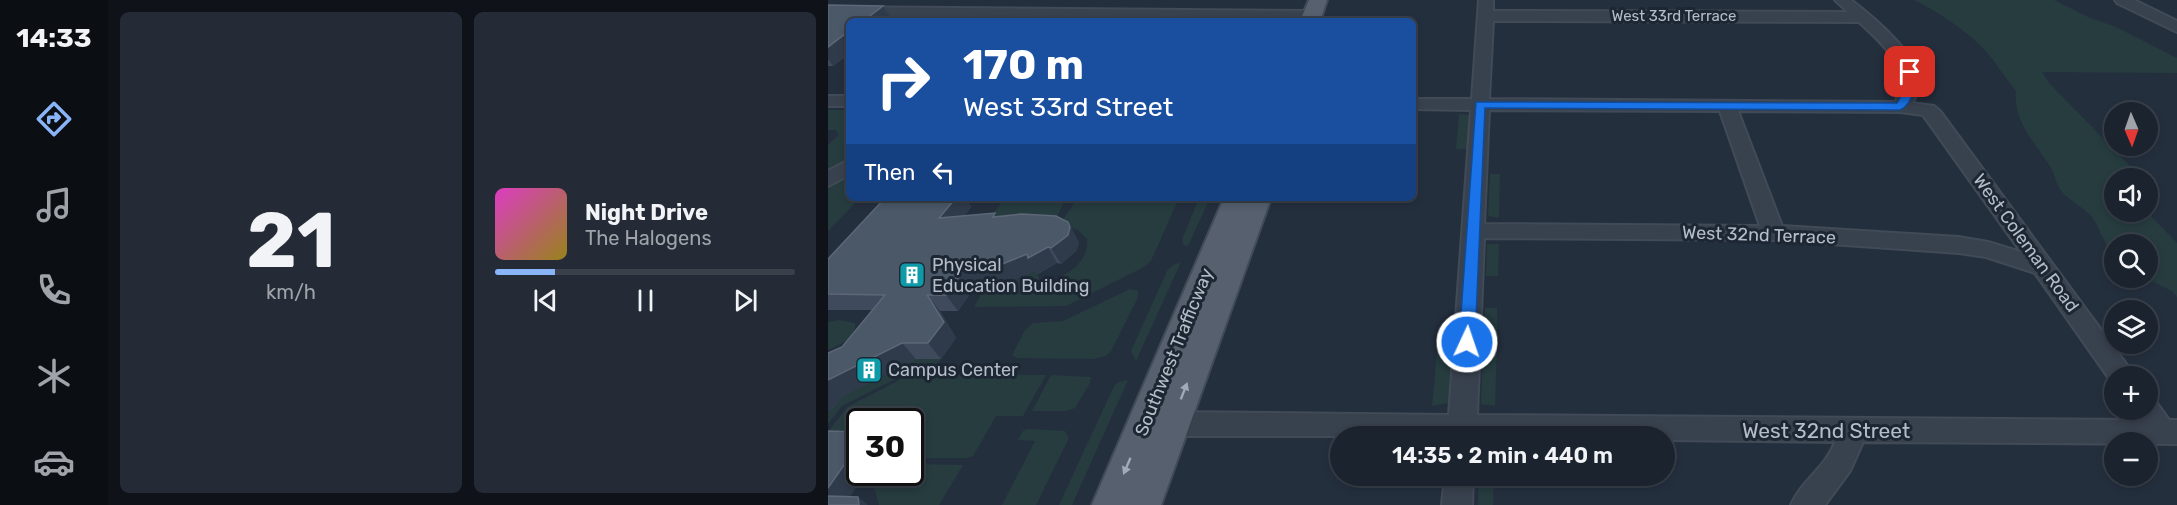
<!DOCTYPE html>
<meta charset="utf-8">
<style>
:root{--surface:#1b232e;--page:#242b36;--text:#f1f3f6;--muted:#a0a4aa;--line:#39404a;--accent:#8ab4f8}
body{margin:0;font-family:Rubik,sans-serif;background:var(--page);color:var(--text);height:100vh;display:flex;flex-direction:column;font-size:22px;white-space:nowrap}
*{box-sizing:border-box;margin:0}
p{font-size:20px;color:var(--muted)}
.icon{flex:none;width:33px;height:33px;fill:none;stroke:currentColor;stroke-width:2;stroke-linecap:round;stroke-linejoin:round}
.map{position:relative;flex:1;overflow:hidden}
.drawer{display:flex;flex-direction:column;gap:12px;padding:12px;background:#0f1319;width:720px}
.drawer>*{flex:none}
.guide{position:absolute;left:18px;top:18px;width:570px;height:183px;border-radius:9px;box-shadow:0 3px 9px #0003,0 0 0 2px var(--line);background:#1a4fa0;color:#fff;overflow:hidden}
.needle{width:39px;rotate:178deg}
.tools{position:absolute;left:1276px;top:102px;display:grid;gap:12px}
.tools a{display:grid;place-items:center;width:54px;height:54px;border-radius:50%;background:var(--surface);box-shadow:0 3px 9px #0003,0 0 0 2px var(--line);font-size:30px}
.speed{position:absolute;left:18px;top:408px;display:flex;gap:12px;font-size:30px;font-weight:700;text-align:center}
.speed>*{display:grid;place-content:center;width:78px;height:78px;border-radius:50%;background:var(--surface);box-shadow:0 3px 9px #0003,0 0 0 2px var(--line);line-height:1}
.speed .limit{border:3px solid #111;border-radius:9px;background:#fff;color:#111}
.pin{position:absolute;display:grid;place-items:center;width:51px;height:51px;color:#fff;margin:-26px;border-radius:12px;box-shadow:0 3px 9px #0006}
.me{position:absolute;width:66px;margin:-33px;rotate:3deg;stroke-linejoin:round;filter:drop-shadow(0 0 4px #0008)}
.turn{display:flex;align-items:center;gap:21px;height:126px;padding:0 18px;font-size:27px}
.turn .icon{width:78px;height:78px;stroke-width:2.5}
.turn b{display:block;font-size:42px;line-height:51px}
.then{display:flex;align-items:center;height:57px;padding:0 18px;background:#0003;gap:12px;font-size:22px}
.drawer .widget{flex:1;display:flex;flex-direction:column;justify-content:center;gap:9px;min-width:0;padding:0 21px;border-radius:9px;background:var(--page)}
.drawer .dial{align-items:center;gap:0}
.dial b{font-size:78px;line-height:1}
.song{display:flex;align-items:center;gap:18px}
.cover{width:72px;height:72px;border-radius:9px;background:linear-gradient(135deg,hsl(310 70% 55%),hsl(50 70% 35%))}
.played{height:6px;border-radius:3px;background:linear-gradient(90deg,var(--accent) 20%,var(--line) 20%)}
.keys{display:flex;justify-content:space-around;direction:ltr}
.drawer .tiles{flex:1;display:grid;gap:12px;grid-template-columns:repeat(2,1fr)}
.trip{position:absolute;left:502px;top:426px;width:345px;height:60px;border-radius:30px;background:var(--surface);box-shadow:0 3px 9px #0003,0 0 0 2px var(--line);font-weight:600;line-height:60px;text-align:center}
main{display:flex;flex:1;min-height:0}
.tab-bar{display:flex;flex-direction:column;width:108px;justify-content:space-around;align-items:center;background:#0b0e12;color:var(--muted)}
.tab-bar .icon{width:42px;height:42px}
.tab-bar .current{color:var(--accent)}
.tab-bar b{font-size:27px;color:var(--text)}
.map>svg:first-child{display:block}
</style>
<main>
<nav class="tab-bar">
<b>14:33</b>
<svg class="icon current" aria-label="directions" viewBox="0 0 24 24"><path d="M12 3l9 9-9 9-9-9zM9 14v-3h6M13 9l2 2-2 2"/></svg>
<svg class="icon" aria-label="music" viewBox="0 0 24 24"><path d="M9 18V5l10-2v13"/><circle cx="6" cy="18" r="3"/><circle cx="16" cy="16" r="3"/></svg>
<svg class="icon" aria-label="phone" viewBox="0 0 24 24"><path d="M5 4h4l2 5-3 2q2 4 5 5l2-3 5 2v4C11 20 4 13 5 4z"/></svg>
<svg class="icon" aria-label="climate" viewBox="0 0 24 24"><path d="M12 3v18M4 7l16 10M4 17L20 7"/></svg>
<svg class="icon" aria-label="car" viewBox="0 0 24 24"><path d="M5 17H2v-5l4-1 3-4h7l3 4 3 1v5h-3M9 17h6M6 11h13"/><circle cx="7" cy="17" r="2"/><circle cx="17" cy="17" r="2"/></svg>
</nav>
<section class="drawer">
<div class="tiles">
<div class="widget dial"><b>21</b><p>km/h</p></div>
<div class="widget">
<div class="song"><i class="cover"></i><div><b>Night Drive</b><p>The Halogens</p></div></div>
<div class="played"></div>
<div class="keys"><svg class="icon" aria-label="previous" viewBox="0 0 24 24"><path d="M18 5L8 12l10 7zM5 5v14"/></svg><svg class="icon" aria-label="pause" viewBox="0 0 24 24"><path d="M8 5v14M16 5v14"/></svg><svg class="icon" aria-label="next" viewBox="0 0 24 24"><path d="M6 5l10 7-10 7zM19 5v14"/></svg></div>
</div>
</div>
</section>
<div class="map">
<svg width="1349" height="505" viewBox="0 0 1349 505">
<rect width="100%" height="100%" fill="#242f3e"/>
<g fill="#263c3f">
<path d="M1086,0H1226L1260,17L1288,27L1349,58V73L1214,72L1221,83L1308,172L1307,178H1287V212H1319L1349,243V297L1344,291L1317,278H1320V244H1287V256C1277,245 1273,232 1266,220C1259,209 1243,202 1235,193C1227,184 1228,177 1223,168C1208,143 1185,123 1188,91C1176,77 1167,60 1154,47C1134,28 1111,12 1086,0Z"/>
<polygon points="0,110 21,110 21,161 0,176 0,145 11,135 8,130 0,130"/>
<polygon points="631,114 641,115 639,149 628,149"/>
<polygon points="21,174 21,198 32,198 0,231 0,188"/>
<polygon points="662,174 672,174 671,218 660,216"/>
<polygon points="177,198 221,198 219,202 236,202 227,221 156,226"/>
<path d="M307,198H351L323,261L316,267L238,306L146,307L159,284L183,281L209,271L213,286C233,278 262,265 259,239L250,230L232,224L247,202L301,203H305Z"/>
<polygon points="371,198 382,198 360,246 356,245 354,240"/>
<polygon points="659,244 671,244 670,276 658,276"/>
<polygon points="353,262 308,361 303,351 339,271 345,265"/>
<polygon points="302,289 310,291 310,297 283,351 278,356 266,359 189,358 184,355 197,330 205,323 235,321"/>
<polygon points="657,308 669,308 669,337 656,334"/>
<path d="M11,320L27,323C30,339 12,344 0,350V322Z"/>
<polygon points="610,343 624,343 620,403 604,406"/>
<polygon points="663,343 669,343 667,406 653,404 655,345"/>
<polygon points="88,359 113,359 106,370 85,370 14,406 0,424 0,411 5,409 15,396"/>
<polygon points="83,374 218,375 195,416 168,416 145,456 139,458 83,458 82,422 32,422 31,442 0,432 19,407"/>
<polygon points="223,375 263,377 262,383 247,408 238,411 204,411"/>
<polygon points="300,380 244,505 231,505 286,386 290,382"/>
<polygon points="199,429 237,431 241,438 208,505 174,505 207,441 190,440 195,431"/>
<polygon points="83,464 135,465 111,505 51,505 44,480 49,473 82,472"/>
<polygon points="651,476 666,476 665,505 650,505"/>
</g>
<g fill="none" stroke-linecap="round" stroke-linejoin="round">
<defs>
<g id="minor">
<path d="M651,0H665V11L1020,12L1007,0H1023C1044,16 1094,57 1092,86C1091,92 1087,98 1084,103L1106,106L1112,111L1307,376H1287V384H1285L1207,273L1158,257L1131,253L946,240L656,238L649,415L1309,420L1305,410H1320V399L1328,402L1341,420H1349V444L1035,442L1022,471L997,505H963C973,481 998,467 1007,442L837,440V436H640L634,430L629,436H344L334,432L330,424L334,416L344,412L621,415L643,110L585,109V99H644ZM665,21L1031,22C1053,42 1086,70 1067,102L661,99ZM661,110L892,111L932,226L656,224ZM910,111L1072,112L1095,115L1193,252L1160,242L1131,237L954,226Z"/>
<polygon points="1287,0 1306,0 1349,21 1349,32 1289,3"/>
<polygon points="0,7 484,11 492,16 484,21 0,17"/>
<rect x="0" y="96" width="21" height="10"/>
<polygon points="21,160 21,175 0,186 0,171"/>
<polygon points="617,476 645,476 644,505 614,505"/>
</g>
<g id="major">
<polygon points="481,0 499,0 492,21 472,21"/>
<polygon points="396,198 443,198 333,505 264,505"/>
</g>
</defs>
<use href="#minor" stroke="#414a57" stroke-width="4"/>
<use href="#major" stroke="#414a57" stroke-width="4"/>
<use href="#minor" fill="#38414e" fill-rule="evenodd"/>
<use href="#major" fill="#56606e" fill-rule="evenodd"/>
</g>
<g fill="#3f4b5c">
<polygon points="0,5 64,20 5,66 0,66"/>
<polygon points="57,198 138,198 143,207 136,216 169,216 240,222 251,243 248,251 233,264 229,263 210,274 208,271 182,281 147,287 130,311 112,311 128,338 113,359 88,359 15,396 5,409 14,347 44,310 0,310 0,259"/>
</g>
<g fill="#2f3b4b">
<polygon points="55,6 64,20 62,21 35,21"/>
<polygon points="21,31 21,53 5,66 0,59 0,47"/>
<polygon points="128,198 138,198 143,207 122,234 111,218"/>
<polygon points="240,222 251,243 248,251 233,264 223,248"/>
<polygon points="220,247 229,263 210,274 208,271 182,281 147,287 130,311 118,295 135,271"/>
<polygon points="99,295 112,311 128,338 113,359 100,343"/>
<polygon points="74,343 88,359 15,396 5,409 0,411 0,380"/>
<polygon points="32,442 32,472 38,472 17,505 0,500 0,488"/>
<polygon points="30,497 40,505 31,505"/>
</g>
<g fill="#4b5868" stroke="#5c6777" stroke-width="1.5">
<polygon points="0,5 55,6 35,21 21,21 21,31 0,47"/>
<polygon points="57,198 128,198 111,218 167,213 165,217 194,214 228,216 240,222 242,227 240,235 223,248 220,247 200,258 199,254 172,265 135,271 118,295 99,295 116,322 100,343 74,343 0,380 0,353 14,347 57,295 0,294 0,259"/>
<polygon points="0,431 32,432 32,442 0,488"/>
<polygon points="0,496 30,497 31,505 0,505"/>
</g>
<defs><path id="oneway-solid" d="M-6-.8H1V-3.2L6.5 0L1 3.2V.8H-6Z" transform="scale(1.5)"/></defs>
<g fill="#a1aab7">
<use href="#oneway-solid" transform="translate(356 391) rotate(-69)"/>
<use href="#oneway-solid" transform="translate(299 466) rotate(113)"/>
</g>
<path fill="#1a73e8" stroke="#114b97" stroke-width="1.5" d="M1082,69L1087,72C1088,85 1085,104 1072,110L657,108L647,342L644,346H633L631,342L648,102L1069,103L1078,87L1076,72Z"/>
<defs>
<symbol id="building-square" viewBox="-11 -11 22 22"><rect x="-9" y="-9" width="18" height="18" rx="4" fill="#0f9aa8" stroke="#1d2633"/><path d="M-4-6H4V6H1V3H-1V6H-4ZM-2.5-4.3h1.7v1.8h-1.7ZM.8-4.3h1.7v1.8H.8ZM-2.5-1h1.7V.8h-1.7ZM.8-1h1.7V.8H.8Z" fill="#fff"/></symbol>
</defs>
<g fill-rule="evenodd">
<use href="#building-square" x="69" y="260" width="30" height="30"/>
<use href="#building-square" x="26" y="355" width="30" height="30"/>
</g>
<g text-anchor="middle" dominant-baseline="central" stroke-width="6" stroke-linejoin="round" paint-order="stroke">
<g font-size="15" fill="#b4bcc9" stroke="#1d2633">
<text x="846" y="16">West 33rd Terrace</text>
</g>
<g font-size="18" fill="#b4bcc9" stroke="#1d2633">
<text transform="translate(931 235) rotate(2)">West 32nd Terrace</text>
<text transform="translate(1198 243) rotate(54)">West Coleman Road</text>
<text transform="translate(346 352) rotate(-68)">Southwest Trafficway</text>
</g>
<g font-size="18" fill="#b4bcc9" stroke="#1d2633" text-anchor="start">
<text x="104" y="265">Physical<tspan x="104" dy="21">Education Building</tspan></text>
<text x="60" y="370">Campus Center</text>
</g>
<g font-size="21" fill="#b4bcc9" stroke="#1d2633">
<text x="998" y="430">West 32nd Street</text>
</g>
</g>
</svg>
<div class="tools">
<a><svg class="needle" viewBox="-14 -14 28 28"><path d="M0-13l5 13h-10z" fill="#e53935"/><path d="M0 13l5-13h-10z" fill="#a0a4aa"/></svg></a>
<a><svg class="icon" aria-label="sound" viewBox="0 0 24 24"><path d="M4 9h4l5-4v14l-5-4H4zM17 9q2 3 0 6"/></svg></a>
<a><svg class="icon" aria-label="search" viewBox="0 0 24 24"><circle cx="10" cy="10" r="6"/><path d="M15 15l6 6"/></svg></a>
<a><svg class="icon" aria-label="layers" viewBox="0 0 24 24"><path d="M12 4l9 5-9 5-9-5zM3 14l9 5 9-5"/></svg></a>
<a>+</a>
<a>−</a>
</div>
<div class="speed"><div class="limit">30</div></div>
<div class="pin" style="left:1082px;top:72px;background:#d93025"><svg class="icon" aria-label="arrive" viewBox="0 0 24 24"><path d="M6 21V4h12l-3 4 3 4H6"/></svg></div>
<svg class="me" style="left:639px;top:342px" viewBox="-20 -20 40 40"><circle r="17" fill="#1a73e8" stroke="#fff" stroke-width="3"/><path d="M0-11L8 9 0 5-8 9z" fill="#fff"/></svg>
<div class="trip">14:35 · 2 min · 440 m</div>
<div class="guide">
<div class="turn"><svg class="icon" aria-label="right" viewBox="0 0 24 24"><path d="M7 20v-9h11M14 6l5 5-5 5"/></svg><div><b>170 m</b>West 33rd Street</div></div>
<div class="then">Then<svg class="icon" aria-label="left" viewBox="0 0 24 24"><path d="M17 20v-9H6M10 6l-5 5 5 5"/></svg></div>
</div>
</div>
</main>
